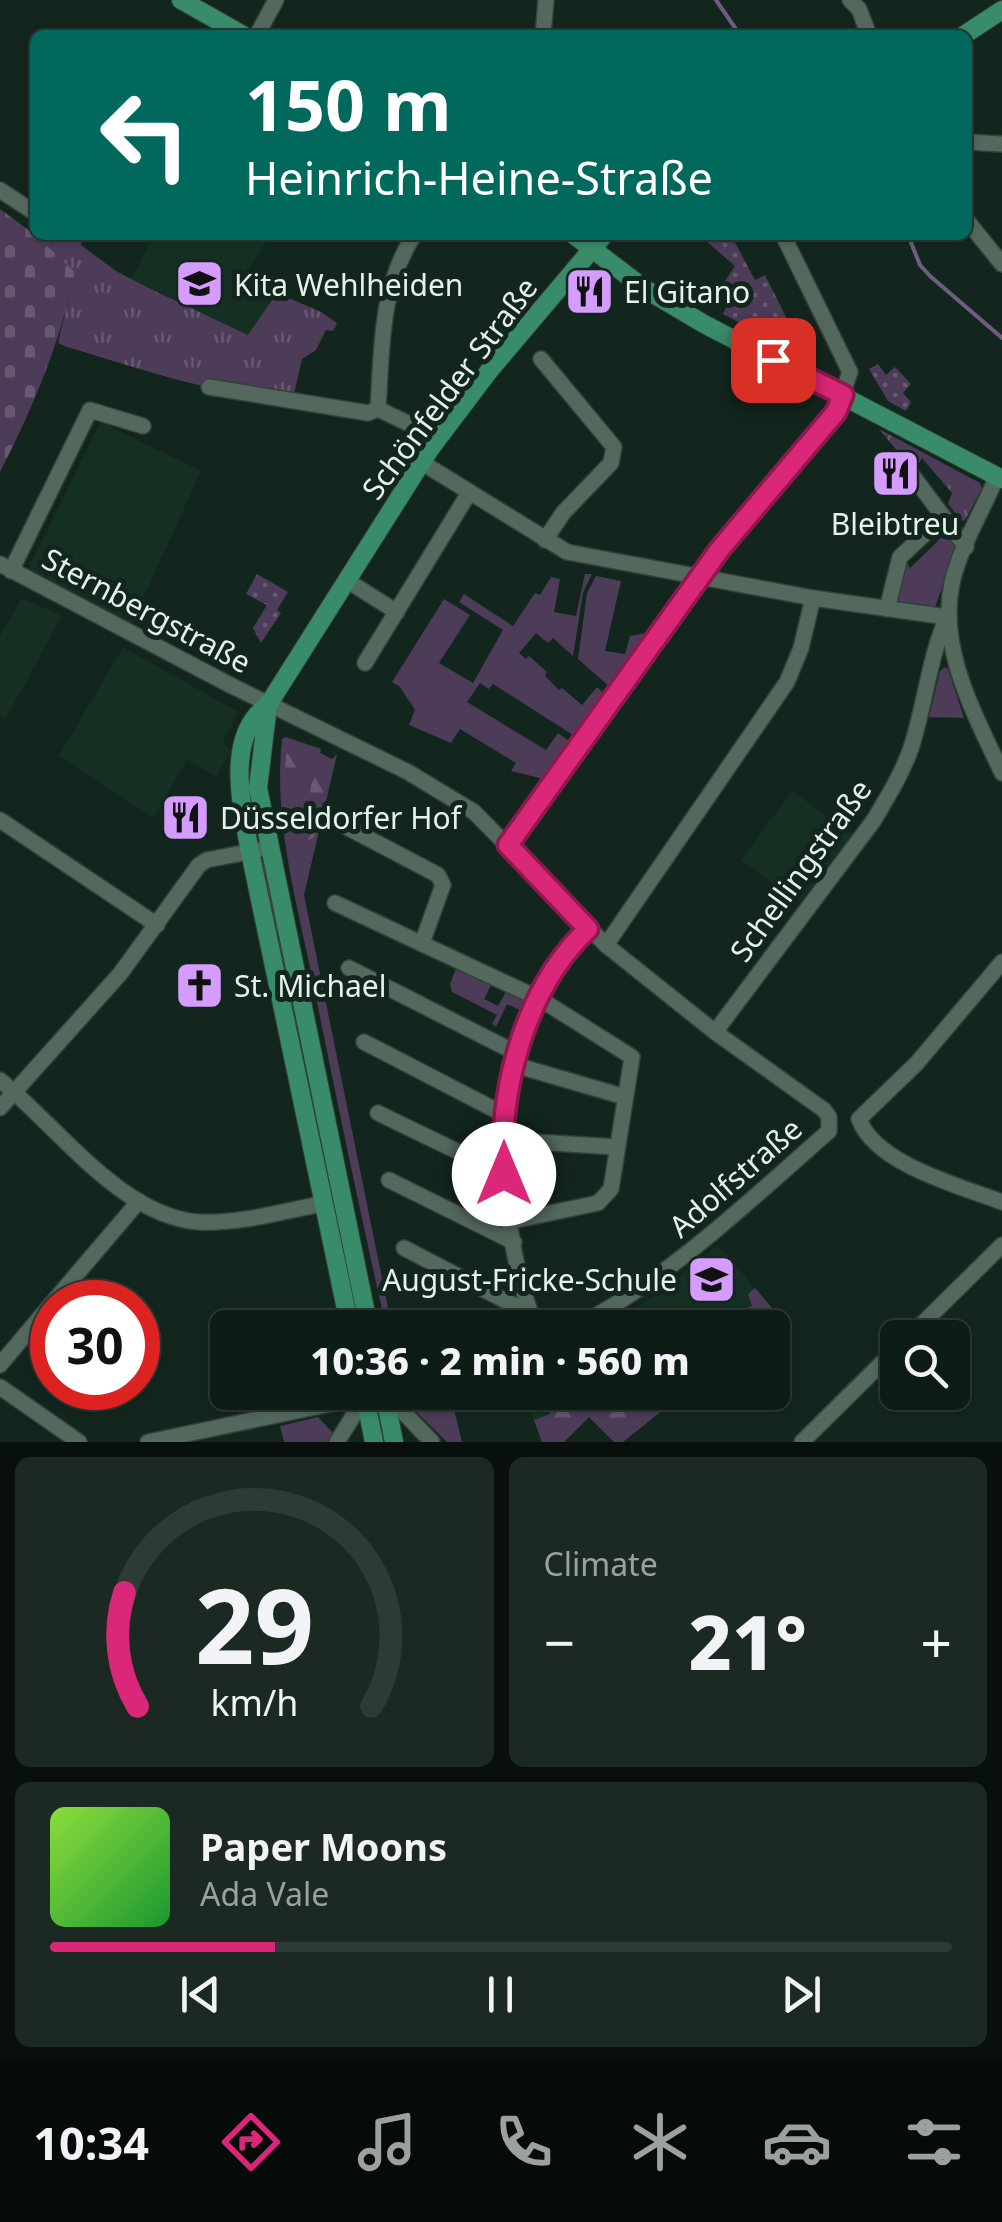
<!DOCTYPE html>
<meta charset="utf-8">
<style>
:root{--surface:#0e1c16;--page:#1c2923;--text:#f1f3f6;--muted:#9ba1a1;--line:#2e3a35;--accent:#db2777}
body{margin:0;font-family:"Noto Sans",sans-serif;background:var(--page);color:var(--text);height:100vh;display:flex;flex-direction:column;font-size:38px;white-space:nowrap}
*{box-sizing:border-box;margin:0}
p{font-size:32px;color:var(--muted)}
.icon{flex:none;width:55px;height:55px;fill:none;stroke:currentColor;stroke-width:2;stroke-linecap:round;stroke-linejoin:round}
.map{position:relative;height:1442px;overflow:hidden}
.panel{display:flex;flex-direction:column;gap:15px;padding:15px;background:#080f0c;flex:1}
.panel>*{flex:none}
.hud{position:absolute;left:30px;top:30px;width:942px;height:210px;border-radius:15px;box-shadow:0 2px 8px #0004,0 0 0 2px var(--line);background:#00695c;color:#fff;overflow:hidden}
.fabs{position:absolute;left:880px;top:1320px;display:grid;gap:20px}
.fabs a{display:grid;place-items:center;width:90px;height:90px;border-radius:15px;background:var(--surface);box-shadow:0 2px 8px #0004,0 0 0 2px var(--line);font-size:50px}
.speed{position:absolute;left:30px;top:1280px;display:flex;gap:20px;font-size:50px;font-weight:700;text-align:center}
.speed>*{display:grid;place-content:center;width:130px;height:130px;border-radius:50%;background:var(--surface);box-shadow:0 2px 8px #0004,0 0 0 2px var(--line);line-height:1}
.speed .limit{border:15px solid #d22;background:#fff;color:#111}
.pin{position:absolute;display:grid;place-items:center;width:85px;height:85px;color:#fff;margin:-42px;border-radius:20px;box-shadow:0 5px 15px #0006}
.me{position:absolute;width:110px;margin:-55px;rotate:0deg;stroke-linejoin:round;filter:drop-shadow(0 0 8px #0008)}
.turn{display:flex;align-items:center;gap:35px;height:210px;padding:0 50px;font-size:45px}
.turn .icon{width:130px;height:130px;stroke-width:2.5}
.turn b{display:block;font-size:70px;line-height:85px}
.big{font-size:75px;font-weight:800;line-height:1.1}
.panel .card{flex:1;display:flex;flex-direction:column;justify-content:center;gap:15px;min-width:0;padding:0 35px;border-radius:15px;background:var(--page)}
.panel .dial{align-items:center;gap:0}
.dial svg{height:260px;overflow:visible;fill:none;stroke:var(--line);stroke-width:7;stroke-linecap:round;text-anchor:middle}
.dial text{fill:var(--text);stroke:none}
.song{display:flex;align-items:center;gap:30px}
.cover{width:120px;height:120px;border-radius:15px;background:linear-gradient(135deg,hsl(90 70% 55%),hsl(130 70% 35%))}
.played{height:10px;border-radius:5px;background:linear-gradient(90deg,var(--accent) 25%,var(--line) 25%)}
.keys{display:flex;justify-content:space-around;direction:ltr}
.heat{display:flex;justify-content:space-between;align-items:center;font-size:55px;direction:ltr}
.panel .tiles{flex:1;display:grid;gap:15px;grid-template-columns:1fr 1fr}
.card:last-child{grid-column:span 2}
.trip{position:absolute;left:210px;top:1310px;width:580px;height:100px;border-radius:15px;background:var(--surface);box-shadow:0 2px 8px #0004,0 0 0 2px var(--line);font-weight:800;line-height:100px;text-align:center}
.tabs{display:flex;height:160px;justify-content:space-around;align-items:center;background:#060b09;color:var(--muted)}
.tabs .icon{width:70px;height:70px}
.tabs .current{color:var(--accent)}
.tabs b{font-size:45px;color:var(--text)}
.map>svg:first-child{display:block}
</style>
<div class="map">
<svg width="1002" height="1442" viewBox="0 0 1002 1442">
<defs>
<pattern id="forest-firs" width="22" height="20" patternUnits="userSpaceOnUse" patternTransform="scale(2.5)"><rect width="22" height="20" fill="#4c3c58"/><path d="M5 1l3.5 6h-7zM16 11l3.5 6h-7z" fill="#665970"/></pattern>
<pattern id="cemetery-stones" width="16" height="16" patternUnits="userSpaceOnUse" patternTransform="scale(2.5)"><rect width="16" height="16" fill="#4c3c58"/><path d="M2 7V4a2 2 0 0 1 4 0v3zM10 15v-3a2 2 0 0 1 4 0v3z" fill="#665970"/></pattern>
<pattern id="park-tufts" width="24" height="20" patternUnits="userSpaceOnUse" patternTransform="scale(2.5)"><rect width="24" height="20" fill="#4c3c58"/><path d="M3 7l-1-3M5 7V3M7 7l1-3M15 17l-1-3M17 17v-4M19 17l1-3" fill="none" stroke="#665970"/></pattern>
<pattern id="garden-dots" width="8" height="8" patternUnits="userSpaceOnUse" patternTransform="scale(2.5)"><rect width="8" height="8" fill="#4c3c58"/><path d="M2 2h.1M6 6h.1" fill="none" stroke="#665970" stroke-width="1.8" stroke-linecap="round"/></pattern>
</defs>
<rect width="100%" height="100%" fill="#13261d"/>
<g fill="#153022">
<polygon points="153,235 269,237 248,269 245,279 277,293 249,335 132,279"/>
<polygon points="101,422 201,471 131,625 27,571"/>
<polygon points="22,598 62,616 6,718 0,715 0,636"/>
<polygon points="123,647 238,712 222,744 231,750 216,777 187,760 153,818 59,756"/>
<polygon points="792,791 852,834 799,903 741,860"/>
<polygon points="718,1245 778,1315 763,1327 603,1328 656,1295"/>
<polygon points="524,1393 684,1393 623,1442 614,1442 589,1417 564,1442 542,1442"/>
</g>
<g fill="#4c3c58">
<polygon points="941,526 957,546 935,607 896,602 905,559 910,568 938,541 935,531"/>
<polygon points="585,574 592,574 583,593 573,656 553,638 548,643 536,633 519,653 526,659 529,656 547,672 545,676 559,690 562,688 582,705 597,687 606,695 576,737 493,684 489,689 480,683 467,702 546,750 558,733 572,743 544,779 511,771 516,763 460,729 451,743 409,725 415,710 400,687 392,682 444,599 470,615 439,663 473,683 503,630 459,602 464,594 513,626 535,593 540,595 551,577 560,579 554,612 576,616"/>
<polygon points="596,576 621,581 605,651 625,654 630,636 650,632 611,688 578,659 587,593"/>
<polygon points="945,667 948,669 964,718 929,717 940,671"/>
<path d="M286,737L321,749L320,753L332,759L337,754L304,895L392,1327H386C360,1212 336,1097 313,982C297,902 273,821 282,739Z"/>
<polygon points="260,858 264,860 329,1189"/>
<polygon points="457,966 492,983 484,999 498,1006 507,990 527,1002 524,1012 507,1004 496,1027 492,1024 497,1015 452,992 450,984"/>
<polygon points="755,1288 778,1315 763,1327 724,1327 720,1317 752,1306 748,1294"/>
<polygon points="424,1393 450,1393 462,1442 447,1442 407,1403 407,1397"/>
<polygon points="622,1393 632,1393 637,1406 667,1396 666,1393 684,1393 623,1442 614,1442 589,1417 564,1442 542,1442 534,1420 550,1414 547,1401 557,1397 576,1408"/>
<polygon points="318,1417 333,1433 328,1442 284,1442 280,1426"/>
</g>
<g fill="url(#forest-firs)">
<path d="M292,741C305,749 325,753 328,769L314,837L309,840L304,835L311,785L304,782L298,786L295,799L286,802L283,797L287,743Z"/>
<polygon points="616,1405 644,1411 644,1419 619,1439 608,1432 599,1414 605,1408"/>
<polygon points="563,1407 580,1419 558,1442 546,1442 542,1423 556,1408"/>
</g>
<path fill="url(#cemetery-stones)" d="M0,209L50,246L75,272C60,344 33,407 0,472Z"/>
<g fill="url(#park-tufts)">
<path d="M35,235H83L81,245L116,271L149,288L248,335L277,293L321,312L337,323L333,331L326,330L316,350L302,359L294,394C226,401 133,366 67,347L58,343L75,272Z"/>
<polygon points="879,429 980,483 982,488 965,520 962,521 948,504 952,493 922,458 914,471"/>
<polygon points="305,1423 324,1436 321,1442 290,1442"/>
</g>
<g fill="url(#garden-dots)">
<polygon points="699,235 731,235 755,280 765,275 796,337 780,344 723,314 730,299 719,290 735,266"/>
<polygon points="878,364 886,375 895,367 911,384 903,393 911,402 906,411 888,401 869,369"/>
<polygon points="257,574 288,592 277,610 281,613 261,643 253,628 267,605 246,594"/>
</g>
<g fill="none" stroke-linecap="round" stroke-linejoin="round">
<g stroke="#715b82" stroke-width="4">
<polyline points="716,0 740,35"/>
<polyline points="908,235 920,265 930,276 1002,338"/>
</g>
<defs>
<g id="minor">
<polyline points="850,0 859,9 869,35"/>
<polyline points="257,35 276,0"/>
<polyline points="543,35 546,0"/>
<polyline points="968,142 1002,144"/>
<polyline points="0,190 35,213"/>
<polyline points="968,222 1002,264"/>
<polyline points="541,359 614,447 611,463 563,513 545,540"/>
<polyline points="209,387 368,413 378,409 439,438"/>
<path d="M378,409C382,348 380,288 414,235"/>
<polyline points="900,459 966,547"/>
<polyline points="421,462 567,552 813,598 947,617"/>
<path d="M997,476C983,510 960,547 952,583C938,650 975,714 1002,773"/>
<path d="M0,564L232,686L408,772L474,812L606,945L715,1032L824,1110L829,1117V1131C748,1202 671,1277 574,1328"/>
<polyline points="11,571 90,410 143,426"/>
<polyline points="346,580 397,612"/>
<polyline points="887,609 900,557 943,517"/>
<polyline points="365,663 469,493"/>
<polyline points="0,820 157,925"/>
<polyline points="339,823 438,875 443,885 422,943"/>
<polyline points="508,845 720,549 836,412 850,372 783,235"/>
<polyline points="335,903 540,999 632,1057 611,1189 598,1203 512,1221"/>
<polyline points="606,945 787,682 801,648 813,598"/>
<path d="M1002,962L917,1063L859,1119C875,1164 960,1186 1002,1202"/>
<polyline points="349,968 518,1054"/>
<path d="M715,1032L874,820C888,796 902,774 911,748C925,705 929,658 947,617"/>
<polyline points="364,1042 505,1115"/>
<polyline points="515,1065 625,1097"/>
<path d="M0,1080C57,1126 122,1217 199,1222C240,1224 283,1211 322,1204"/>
<polyline points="0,1108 120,974 199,865 207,860 258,850"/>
<polyline points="378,1113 504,1174"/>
<polyline points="502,1140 617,1147"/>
<polyline points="389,1180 514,1242"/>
<polyline points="404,1248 531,1314"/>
<polyline points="53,1302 139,1201"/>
<path d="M536,1328C489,1206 486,1025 587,929"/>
<polyline points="908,1338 1002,1245"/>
<polyline points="0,1365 52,1303"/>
<polyline points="0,1387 79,1442"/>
<polyline points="384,1392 432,1442"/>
<polyline points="148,1442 373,1395"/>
<polyline points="337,1442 365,1397"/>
<polyline points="802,1442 898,1347"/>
</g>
<g id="major">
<polyline points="181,0 243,35"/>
<polyline points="964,35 1002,10"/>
<polyline points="574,235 645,289 704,324 1002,479"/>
<polyline points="268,705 258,788 369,1328"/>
<path d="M350,1328L250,852C242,807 224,736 268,705L430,449L489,371L604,235"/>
<polyline points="364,1392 374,1442"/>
<polyline points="384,1392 394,1442"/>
</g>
</defs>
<use href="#minor" stroke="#334139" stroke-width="18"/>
<use href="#major" stroke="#334139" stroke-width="20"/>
<use href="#minor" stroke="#54695d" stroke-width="15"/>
<use href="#major" stroke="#388c69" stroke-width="18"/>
</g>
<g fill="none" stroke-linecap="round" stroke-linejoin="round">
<defs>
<path id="route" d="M504,1174C498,1091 525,988 588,929L508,845L720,549L836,412L843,395L773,360"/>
</defs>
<use href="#route" stroke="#8e194d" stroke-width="25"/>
<use href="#route" stroke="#db2777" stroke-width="18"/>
</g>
<defs>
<symbol id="school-square" viewBox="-11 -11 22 22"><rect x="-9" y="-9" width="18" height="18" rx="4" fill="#d49cfc" stroke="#13261d"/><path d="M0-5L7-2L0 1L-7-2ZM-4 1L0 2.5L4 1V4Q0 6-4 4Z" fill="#111"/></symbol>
<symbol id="restaurant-square" viewBox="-11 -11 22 22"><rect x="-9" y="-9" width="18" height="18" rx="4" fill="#d49cfc" stroke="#13261d"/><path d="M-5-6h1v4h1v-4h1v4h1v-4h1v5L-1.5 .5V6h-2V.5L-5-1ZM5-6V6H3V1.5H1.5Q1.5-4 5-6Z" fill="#111"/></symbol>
<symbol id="church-square" viewBox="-11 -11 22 22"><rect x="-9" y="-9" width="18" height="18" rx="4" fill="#d49cfc" stroke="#13261d"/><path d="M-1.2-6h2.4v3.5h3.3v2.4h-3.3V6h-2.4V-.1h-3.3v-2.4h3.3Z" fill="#111"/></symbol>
</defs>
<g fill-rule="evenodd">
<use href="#school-square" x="172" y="256" width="55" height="55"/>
<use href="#restaurant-square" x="562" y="264" width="55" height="55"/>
<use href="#restaurant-square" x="868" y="446" width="55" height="55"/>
<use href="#restaurant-square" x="158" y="790" width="55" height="55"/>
<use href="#church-square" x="172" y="958" width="55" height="55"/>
<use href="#school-square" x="684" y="1252" width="55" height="55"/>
</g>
<g text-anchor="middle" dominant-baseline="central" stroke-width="10" stroke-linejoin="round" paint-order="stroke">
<g font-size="30" fill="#e5f1ea" stroke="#13261d" text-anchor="start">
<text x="234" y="284">Kita Wehlheiden</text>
<text x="624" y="291">El Gitano</text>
<text x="895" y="523" text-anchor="middle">Bleibtreu</text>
<text x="220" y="817">Düsseldorfer Hof</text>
<text x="234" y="985">St. Michael</text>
<text x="677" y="1279" text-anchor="end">August-Fricke-Schule</text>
</g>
<g font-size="30" fill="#e5f1ea" stroke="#13261d">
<text transform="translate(449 388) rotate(-53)">Schönfelder Straße</text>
<text transform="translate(147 610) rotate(28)">Sternbergstraße</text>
<text transform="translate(800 870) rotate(-54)">Schellingstraße</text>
<text transform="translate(735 1177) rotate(-41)">Adolfstraße</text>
</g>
</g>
</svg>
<div class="fabs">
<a><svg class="icon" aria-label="search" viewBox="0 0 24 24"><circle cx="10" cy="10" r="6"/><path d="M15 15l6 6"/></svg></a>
</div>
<div class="speed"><div class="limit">30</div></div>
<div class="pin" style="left:773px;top:360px;background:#d93025"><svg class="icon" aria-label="arrive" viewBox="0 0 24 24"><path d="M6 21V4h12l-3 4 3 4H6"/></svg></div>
<svg class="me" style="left:504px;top:1174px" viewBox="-20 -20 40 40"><circle r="19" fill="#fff"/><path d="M0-13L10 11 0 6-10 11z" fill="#db2777"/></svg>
<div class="trip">10:36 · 2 min · 560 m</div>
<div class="hud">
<div class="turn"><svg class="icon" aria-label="left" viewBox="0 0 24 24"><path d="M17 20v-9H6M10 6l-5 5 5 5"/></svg><div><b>150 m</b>Heinrich-Heine-Straße</div></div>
</div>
</div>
<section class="panel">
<div class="tiles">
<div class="card dial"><svg viewBox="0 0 100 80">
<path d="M14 69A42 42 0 1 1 86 69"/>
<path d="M14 69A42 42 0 0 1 10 34" stroke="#db2777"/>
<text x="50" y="56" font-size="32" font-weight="700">29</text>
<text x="50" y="72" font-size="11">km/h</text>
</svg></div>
<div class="card"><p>Climate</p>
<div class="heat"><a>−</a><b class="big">21°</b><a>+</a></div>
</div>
<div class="card">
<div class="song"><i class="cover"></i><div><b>Paper Moons</b><p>Ada Vale</p></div></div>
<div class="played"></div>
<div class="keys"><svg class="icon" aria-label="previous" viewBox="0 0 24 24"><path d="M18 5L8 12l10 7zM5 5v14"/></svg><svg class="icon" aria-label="pause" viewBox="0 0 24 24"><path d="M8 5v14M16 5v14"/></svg><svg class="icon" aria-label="next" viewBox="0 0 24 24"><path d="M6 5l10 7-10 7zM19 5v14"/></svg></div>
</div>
</div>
</section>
<nav class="tabs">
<b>10:34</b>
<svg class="icon current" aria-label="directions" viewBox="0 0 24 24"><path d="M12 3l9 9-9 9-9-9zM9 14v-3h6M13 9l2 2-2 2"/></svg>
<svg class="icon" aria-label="music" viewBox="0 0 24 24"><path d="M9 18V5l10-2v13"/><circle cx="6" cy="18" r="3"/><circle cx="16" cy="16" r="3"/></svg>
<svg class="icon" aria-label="phone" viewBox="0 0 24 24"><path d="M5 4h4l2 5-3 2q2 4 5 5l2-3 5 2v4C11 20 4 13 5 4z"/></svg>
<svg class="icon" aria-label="climate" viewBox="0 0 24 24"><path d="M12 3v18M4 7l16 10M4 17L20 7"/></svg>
<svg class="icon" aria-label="car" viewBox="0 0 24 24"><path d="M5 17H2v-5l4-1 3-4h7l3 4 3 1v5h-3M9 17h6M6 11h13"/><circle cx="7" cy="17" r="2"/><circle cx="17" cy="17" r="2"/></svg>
<svg class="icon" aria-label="filters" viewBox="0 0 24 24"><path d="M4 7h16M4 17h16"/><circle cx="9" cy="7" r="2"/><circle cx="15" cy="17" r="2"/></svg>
</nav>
